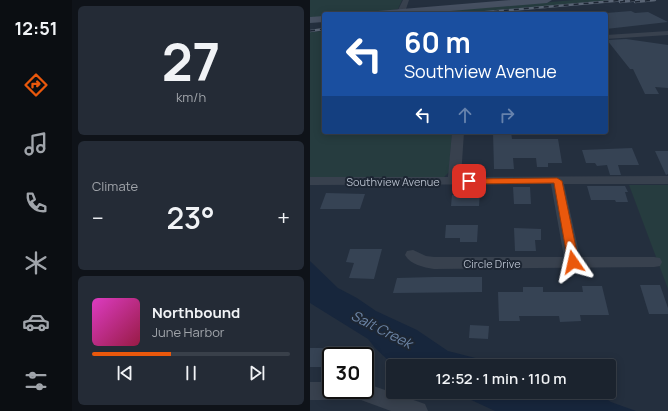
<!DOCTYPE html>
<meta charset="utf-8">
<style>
:root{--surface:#1b232e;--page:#242b36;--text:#f1f3f6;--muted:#a0a4aa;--line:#39404a;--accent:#ea580c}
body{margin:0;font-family:Manrope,sans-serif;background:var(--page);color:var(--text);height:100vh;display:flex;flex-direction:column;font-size:15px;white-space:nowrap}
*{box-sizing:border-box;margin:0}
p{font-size:13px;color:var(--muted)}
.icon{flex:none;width:22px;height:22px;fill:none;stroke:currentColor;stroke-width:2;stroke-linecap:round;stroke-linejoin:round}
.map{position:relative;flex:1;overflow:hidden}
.details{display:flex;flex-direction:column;gap:6px;padding:6px;background:#0f1319;width:238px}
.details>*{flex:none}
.hud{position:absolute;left:12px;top:12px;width:286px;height:122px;border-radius:4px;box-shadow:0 2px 10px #0003,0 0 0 1px var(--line);background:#1a4fa0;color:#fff;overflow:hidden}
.speed{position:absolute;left:12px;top:347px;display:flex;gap:8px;font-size:20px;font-weight:700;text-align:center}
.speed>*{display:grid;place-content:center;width:52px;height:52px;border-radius:50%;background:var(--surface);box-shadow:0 2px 10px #0003,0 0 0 1px var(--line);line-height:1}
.speed .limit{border:2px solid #111;border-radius:6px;background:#fff;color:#111}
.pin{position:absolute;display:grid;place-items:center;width:34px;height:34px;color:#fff;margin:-17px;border-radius:8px;box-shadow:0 2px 6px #0006}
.me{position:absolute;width:44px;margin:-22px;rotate:349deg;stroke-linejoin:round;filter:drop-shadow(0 0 3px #0008)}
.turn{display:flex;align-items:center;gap:14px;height:84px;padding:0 16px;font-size:18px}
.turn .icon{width:52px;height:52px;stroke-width:2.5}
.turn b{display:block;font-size:28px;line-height:34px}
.lanes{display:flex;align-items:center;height:38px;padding:0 16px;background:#0003;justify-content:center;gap:20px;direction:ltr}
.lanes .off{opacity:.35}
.big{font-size:30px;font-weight:600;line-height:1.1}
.details .card{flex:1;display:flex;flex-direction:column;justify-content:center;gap:6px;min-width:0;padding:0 14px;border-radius:6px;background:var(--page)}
.details .dial{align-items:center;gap:0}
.dial b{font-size:52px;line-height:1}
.song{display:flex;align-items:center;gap:12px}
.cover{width:48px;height:48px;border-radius:6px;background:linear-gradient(135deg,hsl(310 70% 55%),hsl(340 70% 35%))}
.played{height:4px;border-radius:2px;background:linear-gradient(90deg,var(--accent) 40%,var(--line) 40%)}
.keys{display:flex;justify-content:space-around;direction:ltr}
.heat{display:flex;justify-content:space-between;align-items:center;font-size:22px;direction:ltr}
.trip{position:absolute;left:76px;top:359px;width:230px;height:40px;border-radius:4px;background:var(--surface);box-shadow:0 2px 10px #0003,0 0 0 1px var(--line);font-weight:600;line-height:40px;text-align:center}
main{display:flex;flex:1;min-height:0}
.menu{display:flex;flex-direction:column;width:72px;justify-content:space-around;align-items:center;background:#0b0e12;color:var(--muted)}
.menu .icon{width:28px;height:28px}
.menu .on{color:var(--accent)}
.menu b{font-size:18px;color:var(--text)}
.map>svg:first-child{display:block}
</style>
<main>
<nav class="menu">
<b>12:51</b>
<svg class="icon on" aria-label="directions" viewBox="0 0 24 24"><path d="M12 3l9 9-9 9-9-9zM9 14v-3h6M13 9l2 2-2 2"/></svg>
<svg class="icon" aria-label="music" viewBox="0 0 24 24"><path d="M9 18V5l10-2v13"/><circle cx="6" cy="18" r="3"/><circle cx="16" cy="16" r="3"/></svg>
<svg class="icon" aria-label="phone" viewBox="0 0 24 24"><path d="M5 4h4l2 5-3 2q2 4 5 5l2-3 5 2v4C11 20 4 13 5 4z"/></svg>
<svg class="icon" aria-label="climate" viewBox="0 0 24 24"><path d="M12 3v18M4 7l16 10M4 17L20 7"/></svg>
<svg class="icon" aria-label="car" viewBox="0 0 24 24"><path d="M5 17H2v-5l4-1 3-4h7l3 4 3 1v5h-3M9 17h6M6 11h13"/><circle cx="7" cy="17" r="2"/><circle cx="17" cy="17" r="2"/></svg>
<svg class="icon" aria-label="filters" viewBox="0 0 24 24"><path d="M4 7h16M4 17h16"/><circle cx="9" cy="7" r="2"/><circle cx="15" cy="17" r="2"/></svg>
</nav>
<section class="details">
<div class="card dial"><b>27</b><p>km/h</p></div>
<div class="card"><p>Climate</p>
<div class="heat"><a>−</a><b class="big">23°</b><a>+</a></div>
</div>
<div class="card">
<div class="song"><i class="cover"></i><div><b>Northbound</b><p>June Harbor</p></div></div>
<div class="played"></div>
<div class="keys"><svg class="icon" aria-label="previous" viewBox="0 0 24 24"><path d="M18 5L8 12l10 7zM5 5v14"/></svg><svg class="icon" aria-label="pause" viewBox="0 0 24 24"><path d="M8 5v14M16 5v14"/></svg><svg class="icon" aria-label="next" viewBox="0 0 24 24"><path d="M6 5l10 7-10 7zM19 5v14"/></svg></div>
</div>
</section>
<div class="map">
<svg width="358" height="411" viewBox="0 0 358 411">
<rect width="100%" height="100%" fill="#242f3e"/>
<g fill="#263c3f">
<path d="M0,0H92L88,9C66,17 38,14 14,14V17L0,18Z"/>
<polygon points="264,0 306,0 143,14 122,14 121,12"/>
<polygon points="14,31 14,132 142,132 139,172 134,177 0,179 0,32"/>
<polygon points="319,185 358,185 358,289"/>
</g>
<g fill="#17263c">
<polygon points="0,261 28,288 47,298 66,311 107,330 138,351 197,366 88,366 81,363 65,348 58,339 0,303"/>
<polygon points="144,392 286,392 301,402 326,411 185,411"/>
</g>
<g fill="#364354">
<polygon points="321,11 325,13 338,12 358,22 296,29 296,13"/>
<polygon points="316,39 358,45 358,88 345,87 349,94 335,94 323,69 320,69 297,40"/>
<polygon points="183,132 201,132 202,139 248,139 252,163 238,163 238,167 227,167 226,158 203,158 204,169 184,169"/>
<polygon points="322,148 329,165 308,165 311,175 300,175 297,165 287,166 285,163 276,163 272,150"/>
<polygon points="345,151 358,151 358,174 356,175"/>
<polygon points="277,186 315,186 318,192 315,192 318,202 306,202 305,200 281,200"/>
<polygon points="203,187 220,187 221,204 204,204"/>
<polygon points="153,192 170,192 169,206 141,206 142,195 153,195"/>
<polygon points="16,193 55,194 50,209 10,209"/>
<polygon points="136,225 168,225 167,242 150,242 150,238 135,238"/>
<polygon points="204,228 231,229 231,240 225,240 226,251 205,251"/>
<polygon points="40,249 72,249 64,279 39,278 44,263 36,262"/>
<polygon points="124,277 172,277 172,292 83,293 87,278"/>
<polygon points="330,285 350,285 358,308 358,314 339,314"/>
<polygon points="272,286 292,286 299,315 270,315 271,321 250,322 249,316 209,316 210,321 189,321 188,292 213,292 213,287 233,287 233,292 273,292"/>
<polygon points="160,325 179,326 178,339 159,338"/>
<polygon points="0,348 18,348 12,367 0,367"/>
</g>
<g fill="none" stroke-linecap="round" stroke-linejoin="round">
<g fill="#38414e" fill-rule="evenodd">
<polygon points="93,0 99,0 95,12 90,14 87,12"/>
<polygon points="358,31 358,35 296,39 296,35"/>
<path d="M142,132H154L151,177L358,176V184H254L270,257H344L350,258L352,262L350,266L344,267L124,269C113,267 101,265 95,255L97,251L103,250L116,256L124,257H254L241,184L0,185V177H138Z"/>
<polygon points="0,382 21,382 21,390 55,390 55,383 115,404 118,411 81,411 51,400 0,400"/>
</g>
<g fill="#465061" fill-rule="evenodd">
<polygon points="201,0 242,0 237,3 105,14 63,14 68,11"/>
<polygon points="14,16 14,22 0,23 0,17"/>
</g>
<defs>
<g id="rail">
<polyline points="310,2 330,0"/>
<polyline points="325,2 345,0"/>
<polyline points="154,14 315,0"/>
<polyline points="0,31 14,29"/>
</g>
</defs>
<use href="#rail" stroke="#5a6575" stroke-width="2.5"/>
<use href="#rail" stroke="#1d2633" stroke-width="1.5" stroke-dasharray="5" stroke-linecap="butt"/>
</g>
<polygon fill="#ea580c" stroke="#983908" points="247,178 252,181 269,262 267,265 260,265 258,262 244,183 159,184 155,181 159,179"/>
<g text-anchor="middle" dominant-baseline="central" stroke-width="4" stroke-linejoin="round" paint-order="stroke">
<g font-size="11" fill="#b4bcc9" stroke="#1d2633">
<text x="83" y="181">Southview Avenue</text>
<text x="182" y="263">Circle Drive</text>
</g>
<g font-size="14" font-style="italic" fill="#6d86a8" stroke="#1d2633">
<text transform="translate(72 329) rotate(27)">Salt Creek</text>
</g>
</g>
</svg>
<div class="speed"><div class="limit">30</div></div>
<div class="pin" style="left:159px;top:181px;background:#d93025"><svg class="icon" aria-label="arrive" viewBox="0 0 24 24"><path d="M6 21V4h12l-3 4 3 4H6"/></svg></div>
<svg class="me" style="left:263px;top:262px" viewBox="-20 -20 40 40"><path d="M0-17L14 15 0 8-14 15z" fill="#ea580c" stroke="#fff" stroke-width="4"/></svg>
<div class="trip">12:52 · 1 min · 110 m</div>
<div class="hud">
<div class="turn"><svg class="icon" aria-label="left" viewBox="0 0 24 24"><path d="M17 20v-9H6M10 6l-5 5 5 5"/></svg><div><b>60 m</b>Southview Avenue</div></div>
<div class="lanes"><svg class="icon" aria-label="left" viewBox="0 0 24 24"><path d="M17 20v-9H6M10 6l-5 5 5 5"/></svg><svg class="icon off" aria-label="ahead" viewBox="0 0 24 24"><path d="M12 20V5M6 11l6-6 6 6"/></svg><svg class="icon off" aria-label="right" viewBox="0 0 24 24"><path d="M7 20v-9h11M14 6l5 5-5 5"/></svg></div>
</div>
</div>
</main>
